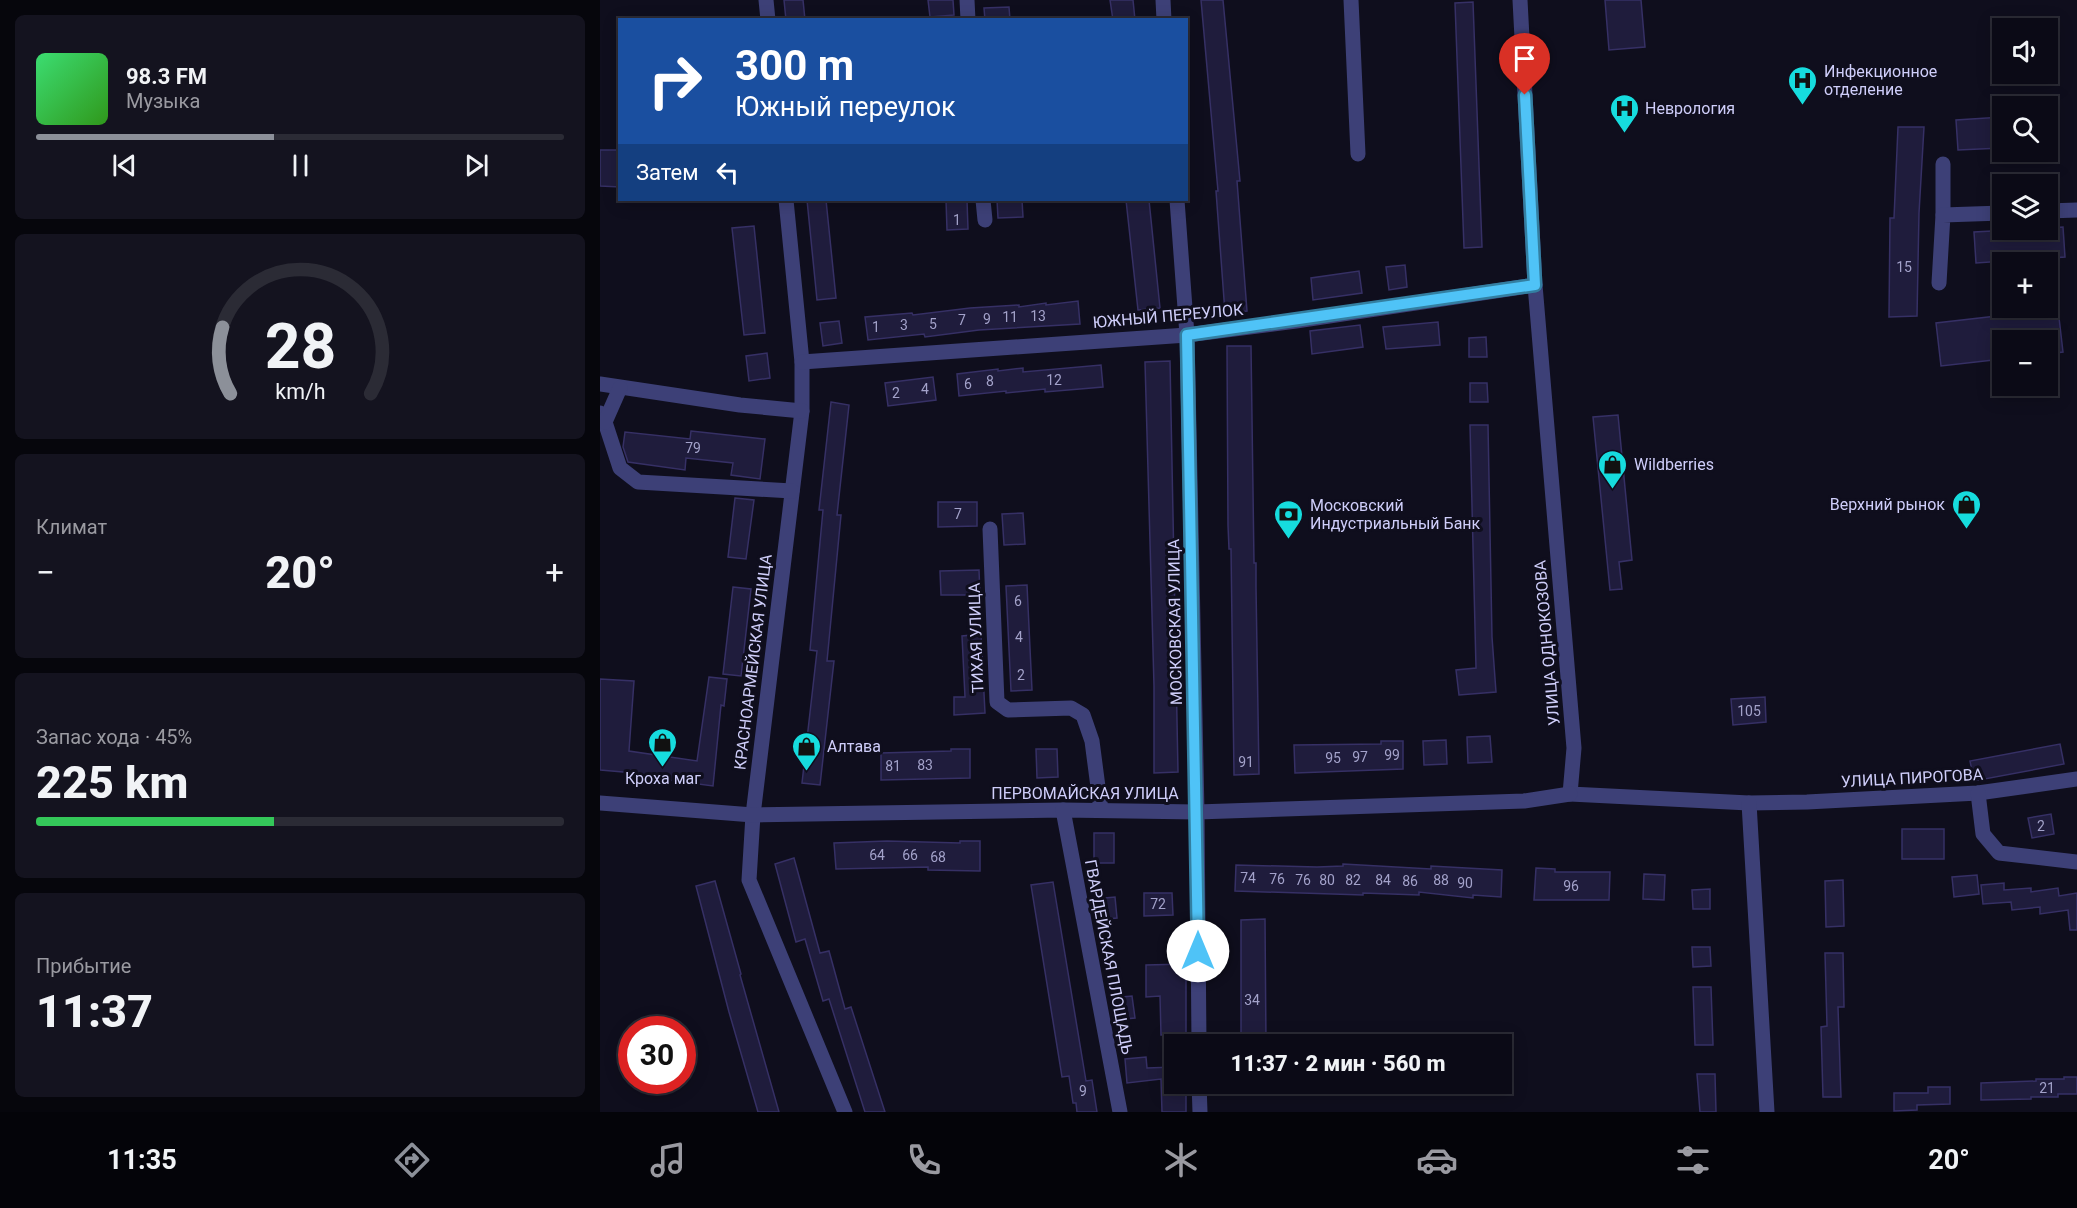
<!DOCTYPE html>
<html lang="ru">
<meta charset="utf-8">
<style>
:root{--surface:#0b0a16;--page:#14131f;--text:#f1f3f6;--muted:#9a9aa1;--line:#2b2b35;--accent:#8c9099}
body{margin:0;font-family:Roboto,sans-serif;background:var(--page);color:var(--text);height:100vh;display:flex;flex-direction:column;font-size:22px;white-space:nowrap}
*{box-sizing:border-box;margin:0}
p{font-size:20px;color:var(--muted)}
.icon{flex:none;width:33px;height:33px;fill:none;stroke:currentColor;stroke-width:2;stroke-linecap:round;stroke-linejoin:round}
.map{position:relative;flex:1;overflow:hidden}
.panel{display:flex;flex-direction:column;gap:15px;padding:15px;background:#06060c;width:600px}
.panel>*{flex:none}
.guide{position:absolute;left:18px;top:18px;width:570px;height:183px;border-radius:0px;box-shadow:0 3px 15px #0003,0 0 0 2px var(--line);background:#1a4fa0;color:#fff;overflow:hidden}
.tools{position:absolute;left:1392px;top:18px;display:grid;gap:12px}
.tools a{display:grid;place-items:center;width:66px;height:66px;border-radius:0px;background:var(--surface);box-shadow:0 3px 15px #0003,0 0 0 2px var(--line);font-size:30px}
.speed{position:absolute;left:18px;top:1016px;display:flex;gap:12px;font-size:30px;font-weight:700;text-align:center}
.speed>*{display:grid;place-content:center;width:78px;height:78px;border-radius:50%;background:var(--surface);box-shadow:0 3px 15px #0003,0 0 0 2px var(--line);line-height:1}
.speed .limit{border:9px solid #d22;background:#fff;color:#111}
.pin{position:absolute;display:grid;place-items:center;width:51px;height:51px;color:#fff;margin:-62px -26px;border-radius:50% 50% 50% 0;rotate:-45deg;box-shadow:0 0 6px #0007}
.pin .icon{rotate:45deg}
.me{position:absolute;width:66px;margin:-33px;rotate:0deg;stroke-linejoin:round;filter:drop-shadow(0 0 4px #0008)}
.turn{display:flex;align-items:center;gap:21px;height:126px;padding:0 18px;font-size:27px}
.turn .icon{width:78px;height:78px;stroke-width:2.5}
.turn b{display:block;font-size:42px;line-height:51px}
.then{display:flex;align-items:center;height:57px;padding:0 18px;background:#0003;gap:12px;font-size:22px}
.big{font-size:45px;font-weight:800;line-height:1.1}
.panel .card{flex:1;display:flex;flex-direction:column;justify-content:center;gap:9px;min-width:0;padding:0 21px;border-radius:9px;background:var(--page)}
.panel .dial{align-items:center;gap:0}
.dial svg{height:156px;overflow:visible;fill:none;stroke:var(--line);stroke-width:7;stroke-linecap:round;text-anchor:middle}
.dial text{fill:var(--text);stroke:none}
.song{display:flex;align-items:center;gap:18px}
.cover{width:72px;height:72px;border-radius:9px;background:linear-gradient(135deg,hsl(140 70% 55%),hsl(110 70% 35%))}
.played{height:6px;border-radius:3px;background:linear-gradient(90deg,var(--accent) 45%,var(--line) 45%)}
.keys{display:flex;justify-content:space-around;direction:ltr}
.heat{display:flex;justify-content:space-between;align-items:center;font-size:33px;direction:ltr}
.charge{height:9px;border-radius:4px;background:linear-gradient(90deg,#34c759 45%,var(--line) 0)}
.trip{position:absolute;left:564px;top:1034px;width:348px;height:60px;border-radius:0px;background:var(--surface);box-shadow:0 3px 15px #0003,0 0 0 2px var(--line);font-weight:800;line-height:60px;text-align:center}
.tab-bar{display:flex;height:96px;justify-content:space-around;align-items:center;background:#040409;color:var(--muted)}
.tab-bar .icon{width:42px;height:42px}
.tab-bar .on{color:var(--accent)}
.tab-bar b{font-size:27px;color:var(--text)}
main{display:flex;flex:1;min-height:0}
.map>svg:first-child{display:block}
</style>
<main>
<section class="panel">
<div class="card">
<div class="song"><i class="cover"></i><div><b>98.3 FM</b><p>Музыка</p></div></div>
<div class="played"></div>
<div class="keys"><svg class="icon" aria-label="previous" viewBox="0 0 24 24"><path d="M18 5L8 12l10 7zM5 5v14"/></svg><svg class="icon" aria-label="pause" viewBox="0 0 24 24"><path d="M8 5v14M16 5v14"/></svg><svg class="icon" aria-label="next" viewBox="0 0 24 24"><path d="M6 5l10 7-10 7zM19 5v14"/></svg></div>
</div>
<div class="card dial"><svg viewBox="0 0 100 80">
<path d="M14 69A42 42 0 1 1 86 69"/>
<path d="M14 69A42 42 0 0 1 10 35" stroke="#8c9099"/>
<text x="50" y="56" font-size="32" font-weight="700">28</text>
<text x="50" y="72" font-size="11">km/h</text>
</svg></div>
<div class="card"><p>Климат</p>
<div class="heat"><a>−</a><b class="big">20°</b><a>+</a></div>
</div>
<div class="card"><p>Запас хода · 45%</p><b class="big">225 km</b><div class="charge"></div></div>
<div class="card"><p>Прибытие</p><b class="big">11:37</b></div>
</section>
<div class="map">
<svg width="1477" height="1112" viewBox="0 0 1477 1112">
<rect width="100%" height="100%" fill="#0f0e1d"/>
<g fill="#1f1c3c" stroke="#363065" stroke-width="1.5">
<polygon points="184,0 203,0 205,20 186,20"/>
<polygon points="328,0 353,0 354,15 330,17"/>
<polygon points="510,0 533,0 535,20 513,20"/>
<polygon points="601,0 623,0 640,181 637,181 647,311 625,313 616,191 618,191"/>
<polygon points="1005,0 1041,0 1045,47 1009,50"/>
<polygon points="873,2 882,247 864,248 855,3"/>
<polygon points="409,7 410,20 385,20 384,8"/>
<polygon points="1402,117 1402,148 1358,150 1356,120"/>
<polygon points="1298,127 1324,127 1319,213 1317,316 1289,317 1290,218 1294,218"/>
<polygon points="0,150 20,150 20,187 0,186"/>
<polygon points="207,200 226,200 236,298 217,300"/>
<polygon points="346,200 367,200 368,229 347,230"/>
<polygon points="397,200 422,200 423,217 398,218"/>
<polygon points="526,200 549,200 560,308 538,310"/>
<polygon points="154,226 165,333 144,335 132,228"/>
<polygon points="1463,227 1465,257 1376,263 1374,232"/>
<polygon points="805,265 807,287 789,290 786,267"/>
<polygon points="759,271 762,293 713,300 711,278"/>
<polygon points="478,301 480,324 379,330 325,337 324,334 268,340 265,317 312,313 313,315 370,308 419,305 419,307 446,303 446,305"/>
<polygon points="1458,309 1463,352 1448,354 1448,340 1402,340 1402,359 1341,366 1336,323"/>
<polygon points="239,321 242,343 223,346 220,323"/>
<polygon points="838,322 840,345 786,349 783,327"/>
<polygon points="760,325 763,347 712,354 710,331"/>
<polygon points="886,337 887,357 869,357 869,338"/>
<polygon points="627,346 651,346 654,563 656,563 656,587 659,774 634,775 631,549 629,549 628,525"/>
<polygon points="167,353 170,378 149,381 146,356"/>
<polygon points="570,361 578,772 554,773 554,686 545,362"/>
<polygon points="501,365 503,387 445,392 445,389 406,393 406,391 359,396 357,374 398,369 398,371 423,368 423,372"/>
<polygon points="333,377 336,400 288,406 285,383"/>
<polygon points="870,383 887,383 888,402 870,402"/>
<polygon points="231,402 249,405 237,515 241,515 227,661 234,661 220,785 202,783 217,651 210,650 223,510 219,510"/>
<polygon points="1018,415 1032,560 1019,562 1022,589 1010,590 993,417"/>
<polygon points="870,425 888,425 892,637 896,692 859,695 856,670 876,668"/>
<polygon points="91,431 165,439 160,479 131,475 133,463 86,458 85,470 28,462 23,447 25,432 90,439"/>
<polygon points="135,498 154,500 146,559 128,557"/>
<polygon points="338,502 377,502 377,526 338,527"/>
<polygon points="423,513 425,544 404,545 402,514"/>
<polygon points="379,570 380,595 341,595 340,571"/>
<polygon points="427,585 432,690 411,691 406,586"/>
<polygon points="133,587 151,589 141,676 123,674"/>
<polygon points="381,634 385,713 354,715 354,697 365,697 362,636"/>
<polygon points="109,677 127,679 124,706 121,705 113,786 45,777 46,774 0,770 0,679 34,681 29,751 97,761"/>
<polygon points="1165,697 1166,722 1133,725 1131,699"/>
<polygon points="890,736 892,762 868,763 867,737"/>
<polygon points="846,740 847,764 824,765 823,741"/>
<polygon points="781,741 803,741 803,769 695,773 694,745 781,744"/>
<polygon points="1460,744 1464,764 1374,781 1370,761"/>
<polygon points="351,749 370,749 370,778 281,780 281,753 351,751"/>
<polygon points="436,749 457,749 458,777 437,778"/>
<polygon points="1451,814 1454,834 1432,838 1428,818"/>
<rect x="1302" y="829" width="42" height="30"/>
<rect x="494" y="833" width="20" height="30"/>
<polygon points="287,841 360,843 360,841 380,841 380,871 328,870 328,867 236,869 234,843"/>
<polygon points="194,858 220,953 229,951 245,1009 251,1007 285,1112 265,1112 229,999 223,1001 205,939 196,942 175,864"/>
<polygon points="743,864 831,869 831,866 902,870 901,897 873,895 873,898 819,892 819,895 763,893 763,895 635,891 636,865 717,867 743,866"/>
<polygon points="936,868 955,869 955,872 1010,872 1009,900 934,900"/>
<polygon points="1044,874 1065,875 1064,900 1043,899"/>
<polygon points="1377,875 1379,894 1354,897 1352,877"/>
<polygon points="1243,880 1244,926 1226,927 1225,881"/>
<polygon points="115,881 141,974 140,975 179,1112 158,1112 129,1012 96,886"/>
<polygon points="453,882 486,1081 492,1080 497,1112 477,1112 476,1103 473,1103 469,1076 462,1077 431,885"/>
<polygon points="1404,883 1404,890 1431,888 1431,892 1458,888 1459,896 1477,893 1477,930 1470,930 1468,910 1440,914 1440,907 1412,910 1411,902 1383,904 1381,885"/>
<polygon points="1110,889 1110,909 1093,909 1092,890"/>
<polygon points="544,893 572,893 573,915 544,916"/>
<polygon points="515,897 517,918 496,920 494,899"/>
<polygon points="665,919 666,1044 641,1044 641,920"/>
<polygon points="1092,947 1110,947 1111,966 1093,967"/>
<polygon points="1225,953 1243,953 1244,1007 1238,1007 1241,1097 1223,1097 1221,1027 1227,1026"/>
<polygon points="586,964 586,1034 561,1035 560,996 546,997 546,965"/>
<polygon points="1093,987 1111,987 1113,1045 1095,1045"/>
<polygon points="532,996 535,1018 514,1020 511,998"/>
<polygon points="546,1057 547,1068 574,1067 574,1083 586,1083 586,1112 562,1112 561,1079 527,1083 525,1059"/>
<polygon points="1097,1074 1115,1074 1116,1112 1100,1112"/>
<polygon points="1464,1077 1477,1077 1477,1094 1458,1094 1458,1097 1431,1097 1431,1099 1381,1100 1381,1083 1436,1081 1436,1079 1464,1079"/>
<polygon points="1328,1087 1350,1087 1350,1104 1317,1105 1317,1110 1294,1111 1294,1093 1328,1093"/>
</g>
<g fill="none" stroke-linecap="round" stroke-linejoin="round">
<g stroke="#3d4077" stroke-width="15">
<polyline points="166,0 168,20"/>
<polyline points="367,0 368,20"/>
<polyline points="563,0 564,20"/>
<polyline points="751,0 758,154"/>
<polyline points="920,0 935,285 974,748 970,794 1149,803 1207,802 1378,793 1477,779"/>
<polyline points="186,200 202,362 202,411 153,815 149,880 245,1112"/>
<polyline points="383,200 385,220"/>
<polyline points="577,200 587,335 597,812 599,1044"/>
<polyline points="1448,211 1477,210"/>
<polyline points="1343,215 1343,164"/>
<polyline points="1339,283 1343,215 1402,213"/>
<polyline points="202,362 587,335 696,321 935,285"/>
<polyline points="0,384 140,405 202,411"/>
<polyline points="0,413 5,422 20,468 38,482 192,491"/>
<polyline points="5,422 20,388"/>
<polyline points="390,529 397,702 408,710 471,708 483,715 492,741 501,810"/>
<polyline points="1378,793 1383,834 1399,853 1477,862"/>
<polyline points="0,803 153,815 463,810 597,812 924,801 970,794"/>
<polyline points="1149,803 1167,1112"/>
<polyline points="463,810 520,1112"/>
<polyline points="599,1083 600,1112"/>
</g>
</g>
<g fill="none" stroke-linecap="round" stroke-linejoin="round">
<defs>
<polyline id="route" points="598,951 587,335 935,285 925,95"/>
</defs>
<use href="#route" stroke="#337fa1" stroke-width="15"/>
<use href="#route" stroke="#4fc3f7" stroke-width="10"/>
</g>
<defs>
<symbol id="hospital-pin" viewBox="-11 -11 22 30"><path d="M0 17L-7.5 6A9.5 9.5 0 1 1 7.5 6Z" fill="#16dcde" stroke="#0f0e1d"/><path d="M-5-5h3v3.5h4V-5h3V5h-3V1.5h-4V5h-3Z" fill="#111"/></symbol>
<symbol id="shop-pin" viewBox="-11 -11 22 30"><path d="M0 17L-7.5 6A9.5 9.5 0 1 1 7.5 6Z" fill="#16dcde" stroke="#0f0e1d"/><path d="M-5-2.5h2.3a2.7 3.5 0 0 1 5.4 0H5L5.5 6h-11ZM-1.5-2.5h3a1.5 2.3 0 0 0-3 0Z" fill="#111"/></symbol>
<symbol id="bank-pin" viewBox="-11 -11 22 30"><path d="M0 17L-7.5 6A9.5 9.5 0 1 1 7.5 6Z" fill="#16dcde" stroke="#0f0e1d"/><path d="M-6-4H6V4H-6ZM0-2.3a2.3 2.3 0 1 0 0 4.6a2.3 2.3 0 1 0 0-4.6Z" fill="#111"/></symbol>
</defs>
<g fill-rule="evenodd">
<use href="#hospital-pin" x="1186" y="64" width="33" height="45"/>
<use href="#hospital-pin" x="1008" y="92" width="33" height="45"/>
<use href="#shop-pin" x="996" y="448" width="33" height="45"/>
<use href="#shop-pin" x="1350" y="488" width="33" height="45"/>
<use href="#bank-pin" x="672" y="498" width="33" height="45"/>
<use href="#shop-pin" x="46" y="726" width="33" height="45"/>
<use href="#shop-pin" x="190" y="730" width="33" height="45"/>
</g>
<g text-anchor="middle" dominant-baseline="central" stroke-width="6" stroke-linejoin="round" paint-order="stroke">
<g font-size="14" fill="#a3a2ca">
<text x="357" y="220">1</text>
<text x="1304" y="267">15</text>
<text x="438" y="316">13</text>
<text x="410" y="317">11</text>
<text x="387" y="319">9</text>
<text x="362" y="320">7</text>
<text x="333" y="324">5</text>
<text x="304" y="325">3</text>
<text x="276" y="327">1</text>
<text x="454" y="380">12</text>
<text x="390" y="381">8</text>
<text x="368" y="384">6</text>
<text x="325" y="389">4</text>
<text x="296" y="393">2</text>
<text x="93" y="448">79</text>
<text x="358" y="514">7</text>
<text x="418" y="601">6</text>
<text x="419" y="637">4</text>
<text x="421" y="675">2</text>
<text x="1149" y="711">105</text>
<text x="792" y="755">99</text>
<text x="760" y="757">97</text>
<text x="733" y="758">95</text>
<text x="646" y="762">91</text>
<text x="325" y="765">83</text>
<text x="293" y="766">81</text>
<text x="1441" y="826">2</text>
<text x="277" y="855">64</text>
<text x="310" y="855">66</text>
<text x="338" y="857">68</text>
<text x="648" y="878">74</text>
<text x="677" y="879">76</text>
<text x="703" y="880">76</text>
<text x="727" y="880">80</text>
<text x="753" y="880">82</text>
<text x="783" y="880">84</text>
<text x="841" y="880">88</text>
<text x="810" y="881">86</text>
<text x="865" y="883">90</text>
<text x="971" y="886">96</text>
<text x="558" y="904">72</text>
<text x="652" y="1000">34</text>
<text x="1447" y="1088">21</text>
<text x="483" y="1091">9</text>
</g>
<g font-size="16" fill="#cfcefa" stroke="#0f0e1d" text-anchor="start">
<text x="1224" y="71">Инфекционное<tspan x="1224" dy="18">отделение</tspan></text>
<text x="1045" y="108">Неврология</text>
<text x="1034" y="464">Wildberries</text>
<text x="1345" y="504" text-anchor="end">Верхний рынок</text>
<text x="710" y="505">Московский<tspan x="710" dy="18">Индустриальный Банк</tspan></text>
<text x="227" y="746">Алтава</text>
<text x="63" y="778" text-anchor="middle">Кроха маг</text>
</g>
<g font-size="16" fill="#cfcefa" stroke="#0f0e1d">
<text transform="translate(568 316) rotate(-5)">ЮЖНЫЙ ПЕРЕУЛОК</text>
<text transform="translate(575 622) rotate(-91)">МОСКОВСКАЯ УЛИЦА</text>
<text transform="translate(376 638) rotate(-92)">ТИХАЯ УЛИЦА</text>
<text transform="translate(947 643) rotate(-95)">УЛИЦА ОДНОКОЗОВА</text>
<text transform="translate(153 662) rotate(-83)">КРАСНОАРМЕЙСКАЯ УЛИЦА</text>
<text transform="translate(1312 778) rotate(-3)">УЛИЦА ПИРОГОВА</text>
<text x="485" y="793">ПЕРВОМАЙСКАЯ УЛИЦА</text>
<text transform="translate(509 957) rotate(79)">ГВАРДЕЙСКАЯ ПЛОЩАДЬ</text>
</g>
</g>
</svg>
<div class="tools">
<a><svg class="icon" aria-label="sound" viewBox="0 0 24 24"><path d="M4 9h4l5-4v14l-5-4H4zM17 9q2 3 0 6"/></svg></a>
<a><svg class="icon" aria-label="search" viewBox="0 0 24 24"><circle cx="10" cy="10" r="6"/><path d="M15 15l6 6"/></svg></a>
<a><svg class="icon" aria-label="layers" viewBox="0 0 24 24"><path d="M12 4l9 5-9 5-9-5zM3 14l9 5 9-5"/></svg></a>
<a>+</a>
<a>−</a>
</div>
<div class="speed"><div class="limit">30</div></div>
<div class="pin" style="left:925px;top:95px;background:#d93025"><svg class="icon" aria-label="arrive" viewBox="0 0 24 24"><path d="M6 21V4h12l-3 4 3 4H6"/></svg></div>
<svg class="me" style="left:598px;top:951px" viewBox="-20 -20 40 40"><circle r="19" fill="#fff"/><path d="M0-13L10 11 0 6-10 11z" fill="#4fc3f7"/></svg>
<div class="trip">11:37 · 2 мин · 560 m</div>
<div class="guide">
<div class="turn"><svg class="icon" aria-label="right" viewBox="0 0 24 24"><path d="M7 20v-9h11M14 6l5 5-5 5"/></svg><div><b>300 m</b>Южный переулок</div></div>
<div class="then">Затем<svg class="icon" aria-label="left" viewBox="0 0 24 24"><path d="M17 20v-9H6M10 6l-5 5 5 5"/></svg></div>
</div>
</div>
</main>
<nav class="tab-bar">
<b>11:35</b>
<svg class="icon on" aria-label="directions" viewBox="0 0 24 24"><path d="M12 3l9 9-9 9-9-9zM9 14v-3h6M13 9l2 2-2 2"/></svg>
<svg class="icon" aria-label="music" viewBox="0 0 24 24"><path d="M9 18V5l10-2v13"/><circle cx="6" cy="18" r="3"/><circle cx="16" cy="16" r="3"/></svg>
<svg class="icon" aria-label="phone" viewBox="0 0 24 24"><path d="M5 4h4l2 5-3 2q2 4 5 5l2-3 5 2v4C11 20 4 13 5 4z"/></svg>
<svg class="icon" aria-label="climate" viewBox="0 0 24 24"><path d="M12 3v18M4 7l16 10M4 17L20 7"/></svg>
<svg class="icon" aria-label="car" viewBox="0 0 24 24"><path d="M5 17H2v-5l4-1 3-4h7l3 4 3 1v5h-3M9 17h6M6 11h13"/><circle cx="7" cy="17" r="2"/><circle cx="17" cy="17" r="2"/></svg>
<svg class="icon" aria-label="filters" viewBox="0 0 24 24"><path d="M4 7h16M4 17h16"/><circle cx="9" cy="7" r="2"/><circle cx="15" cy="17" r="2"/></svg>
<b>20°</b>
</nav>
